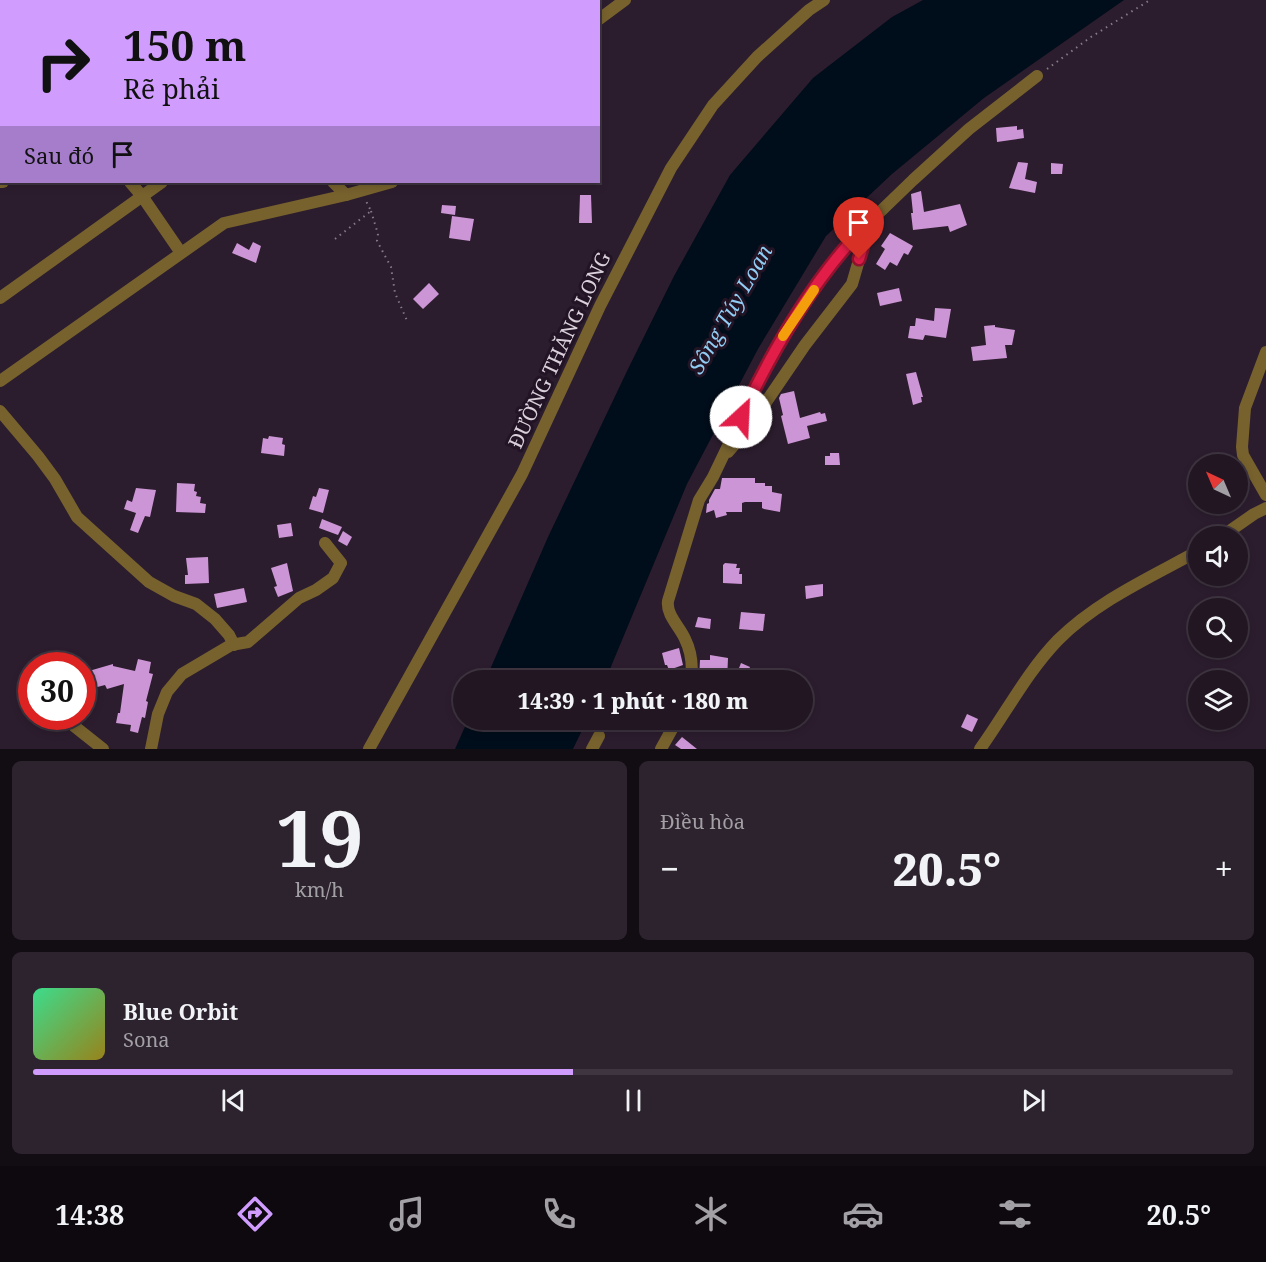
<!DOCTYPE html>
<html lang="vi">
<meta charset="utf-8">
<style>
:root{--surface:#211622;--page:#2d232f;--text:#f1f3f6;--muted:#a29fa5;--line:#3e3540;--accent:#d09dfe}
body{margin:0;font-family:"Noto Serif",serif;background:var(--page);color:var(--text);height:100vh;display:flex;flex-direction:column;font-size:22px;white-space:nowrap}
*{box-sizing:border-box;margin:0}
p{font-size:20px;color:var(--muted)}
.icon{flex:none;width:33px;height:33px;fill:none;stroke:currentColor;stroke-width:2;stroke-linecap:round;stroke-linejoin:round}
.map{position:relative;height:749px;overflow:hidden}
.sheet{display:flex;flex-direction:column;gap:12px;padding:12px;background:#120c13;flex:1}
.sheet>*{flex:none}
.guide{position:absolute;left:0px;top:0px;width:600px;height:183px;box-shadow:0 3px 9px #0003,0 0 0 2px var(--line);background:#d09dfe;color:#111;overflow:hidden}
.needle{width:39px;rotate:316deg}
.fabs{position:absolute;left:1188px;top:454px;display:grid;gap:12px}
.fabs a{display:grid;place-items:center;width:60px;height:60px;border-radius:50%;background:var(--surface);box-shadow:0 3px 9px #0003,0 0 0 2px var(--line);font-size:30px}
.speed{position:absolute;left:18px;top:652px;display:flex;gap:12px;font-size:30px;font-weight:700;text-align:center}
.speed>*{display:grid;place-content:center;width:78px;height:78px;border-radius:50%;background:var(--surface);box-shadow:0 3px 9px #0003,0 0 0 2px var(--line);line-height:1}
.speed .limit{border:9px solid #d22;background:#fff;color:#111}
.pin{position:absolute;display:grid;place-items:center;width:51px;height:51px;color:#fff;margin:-62px -26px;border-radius:50% 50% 50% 0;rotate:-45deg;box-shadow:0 0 6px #0007}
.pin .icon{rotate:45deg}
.me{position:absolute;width:66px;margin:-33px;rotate:25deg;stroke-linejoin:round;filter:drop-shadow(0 0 4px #0008)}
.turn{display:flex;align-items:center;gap:21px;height:126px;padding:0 24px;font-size:27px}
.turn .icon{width:78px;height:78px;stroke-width:2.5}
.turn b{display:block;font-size:42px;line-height:51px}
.then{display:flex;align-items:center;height:57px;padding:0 24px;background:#0003;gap:12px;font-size:22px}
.big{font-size:45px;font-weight:800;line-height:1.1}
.sheet .tile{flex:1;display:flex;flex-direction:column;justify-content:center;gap:9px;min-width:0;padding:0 21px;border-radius:9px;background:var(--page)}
.sheet .dial{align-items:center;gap:0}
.dial b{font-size:78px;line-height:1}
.song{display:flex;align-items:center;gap:18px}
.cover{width:72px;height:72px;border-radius:9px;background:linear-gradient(135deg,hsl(150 70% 55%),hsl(50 70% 35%))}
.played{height:6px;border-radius:3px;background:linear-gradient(90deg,var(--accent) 45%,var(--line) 45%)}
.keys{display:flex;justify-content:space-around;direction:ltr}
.heat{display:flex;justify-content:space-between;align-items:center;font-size:33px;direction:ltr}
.sheet .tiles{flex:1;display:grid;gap:12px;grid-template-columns:1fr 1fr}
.tile:last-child{grid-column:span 2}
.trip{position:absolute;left:453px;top:670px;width:360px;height:60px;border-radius:30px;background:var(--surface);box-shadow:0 3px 9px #0003,0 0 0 2px var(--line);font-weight:800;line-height:60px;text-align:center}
.tabs{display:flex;height:96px;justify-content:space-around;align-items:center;background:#0d090e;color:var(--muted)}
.tabs .icon{width:42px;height:42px}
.tabs .on{color:var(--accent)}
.tabs b{font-size:27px;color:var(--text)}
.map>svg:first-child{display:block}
</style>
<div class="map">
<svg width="1266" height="749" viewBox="0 0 1266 749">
<rect width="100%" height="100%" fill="#2c1d2e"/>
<g fill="#000d1b">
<polygon points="923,0 1124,0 984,98 892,174 826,236 758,349 687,484 605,681 485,681 548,537 628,369 674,276 730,175 813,78 892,17"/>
<polygon points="468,720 587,720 573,749 455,749"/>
</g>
<g fill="#cc95d5">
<polygon points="1017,126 1017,130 1023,129 1024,138 997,142 996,128"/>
<polygon points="1018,162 1028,163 1025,179 1037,182 1035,193 1009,188"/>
<polygon points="1051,163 1063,164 1062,174 1051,174"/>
<polygon points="921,191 924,212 960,204 967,225 950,232 948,226 913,230 911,213 913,213 911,194"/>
<polygon points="580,195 591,195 592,223 579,223"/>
<polygon points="442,205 456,206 455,215 441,213"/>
<polygon points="452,216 474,219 470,241 449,238"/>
<polygon points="890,233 913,246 908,255 904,253 897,266 890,262 885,270 876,264 885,249 881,246"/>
<polygon points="253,242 261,246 256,263 232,253 237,243 249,250"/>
<polygon points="429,283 439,294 423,309 413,299"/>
<polygon points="899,288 902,301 880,306 877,293"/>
<polygon points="935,308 951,309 946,338 925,335 923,340 908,338 910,326 915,326 916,318 934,321"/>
<polygon points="995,325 995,327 1015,330 1012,345 1005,345 1007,358 973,361 971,347 986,345 984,326"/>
<polygon points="916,372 923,397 921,397 922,402 913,405 906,374"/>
<polygon points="794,391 800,418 820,412 821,414 825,413 827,421 807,426 810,438 788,444 781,416 783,415 779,398 781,394"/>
<polygon points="269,436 283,438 282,444 285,445 284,456 261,453 263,438 268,439"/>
<polygon points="830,453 839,453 840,465 825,465 825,456 830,456"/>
<polygon points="722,478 755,478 755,483 765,483 765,486 772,486 772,492 782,494 780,512 764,509 762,508 762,502 745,502 742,503 742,512 726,512 727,515 716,518 714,510 706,513 707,504 709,503 709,500 715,489 720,489"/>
<polygon points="177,483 195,484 194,491 197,492 196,496 201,497 200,503 206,504 205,513 176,512"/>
<polygon points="136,488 156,490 150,517 145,516 138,533 130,530 136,513 124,509 127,500 132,502"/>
<polygon points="319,488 329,490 323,513 309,509 313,496 316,497"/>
<polygon points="322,519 342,527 338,535 319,528"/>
<polygon points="291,523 293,536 279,538 277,525"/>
<polygon points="343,531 352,537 347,546 338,541"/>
<polygon points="208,557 209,583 185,584 185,575 188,575 186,558"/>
<polygon points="287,563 293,591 278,597 274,587 277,586 271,568"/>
<polygon points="725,563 737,564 736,568 740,568 739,574 742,574 742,584 723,583 723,565"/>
<polygon points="823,584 823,596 806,599 805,586"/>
<polygon points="244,588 247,602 217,608 214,594"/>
<polygon points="741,612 765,614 763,631 739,629"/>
<polygon points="698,617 711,619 710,629 695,627"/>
<polygon points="679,648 683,665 669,670 667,665 665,665 662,653"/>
<polygon points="710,655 728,658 727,681 699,680 700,660 710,660"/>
<polygon points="138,659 151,662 149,673 153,674 146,701 148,702 145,718 142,717 138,733 130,731 131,725 116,723 118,713 120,713 124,684 107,689 105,685 82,691 82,673 113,664 113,666 135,671"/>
<polygon points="741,663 750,667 745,679 736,676"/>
<polygon points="967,714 978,719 972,732 961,727"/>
<polygon points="682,737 697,749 681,749 675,745"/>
</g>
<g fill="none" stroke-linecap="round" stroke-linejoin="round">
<g stroke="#867a87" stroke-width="2" stroke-dasharray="1.5 4.5" stroke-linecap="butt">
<polyline points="1047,69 1091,37 1150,0"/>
<polyline points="371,211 378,234 377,241 391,267 395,293 408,323"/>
<polyline points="335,239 371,211 366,201"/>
</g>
<g stroke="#77622e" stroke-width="12">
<polyline points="345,0 346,2"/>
<polyline points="209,2 209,0"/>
<polyline points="598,20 625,0"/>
<polyline points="0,45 2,47"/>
<polyline points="0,182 3,182"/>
<polyline points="130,182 142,196 181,253"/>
<polyline points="333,182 346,195 392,182"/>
<polyline points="1266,352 1245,408 1242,447 1243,455 1266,495"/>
<polyline points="0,381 224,223 346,195"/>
<polyline points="0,411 38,456 55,479 77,517 149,582 174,596 196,604 215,619 229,635 234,645"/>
<polyline points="728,452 747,430 805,345 852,284 870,222"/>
<polyline points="1221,537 1254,514 1266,508"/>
<path d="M691,681C693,666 692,653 685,639C680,627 666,615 668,601L699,500L713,477L773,352L829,268L855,236L913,180L969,129L1037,76"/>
<polyline points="74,726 103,749"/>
<polyline points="151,749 158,714 167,692 182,674 231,645 248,642 299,598 316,590 333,578 341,563 325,543"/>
<polyline points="592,749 599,736"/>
<polyline points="661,749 677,720"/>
<path d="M980,749C1006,713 1027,672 1058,640C1097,601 1151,577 1198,551"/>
</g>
<g stroke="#77622e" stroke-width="12">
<polyline points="410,2 412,0"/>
<polyline points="0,298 162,182"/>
<polyline points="369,749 522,474 600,306 671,168 713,105 757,57 809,10 824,0"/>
</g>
</g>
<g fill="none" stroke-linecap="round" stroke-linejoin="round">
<defs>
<path id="route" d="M741,417C774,347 816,274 871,220L859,259"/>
</defs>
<use href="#route" stroke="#92132f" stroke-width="15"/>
<use href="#route" stroke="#e11d48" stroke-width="10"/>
<polyline stroke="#f59e0b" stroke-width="10" points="783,336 814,290"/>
</g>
<g text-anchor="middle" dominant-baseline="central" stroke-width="6" stroke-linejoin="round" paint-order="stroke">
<g font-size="20" fill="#dad0db" stroke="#221424">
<text transform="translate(559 350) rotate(-65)">ĐƯỜNG THĂNG LONG</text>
</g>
<g font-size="21" font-style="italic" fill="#90ccf3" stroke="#221424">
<text transform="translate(730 309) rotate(-60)">Sông Túy Loan</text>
</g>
</g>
</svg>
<div class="fabs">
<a><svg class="needle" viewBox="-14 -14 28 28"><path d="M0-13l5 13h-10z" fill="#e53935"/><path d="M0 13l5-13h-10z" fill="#a29fa5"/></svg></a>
<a><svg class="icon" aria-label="sound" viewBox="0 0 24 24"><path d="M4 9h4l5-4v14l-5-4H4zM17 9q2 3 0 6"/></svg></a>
<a><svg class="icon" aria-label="search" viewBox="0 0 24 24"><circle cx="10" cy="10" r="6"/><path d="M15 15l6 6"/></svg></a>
<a><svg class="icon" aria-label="layers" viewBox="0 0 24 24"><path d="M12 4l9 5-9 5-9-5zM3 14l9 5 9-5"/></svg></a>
</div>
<div class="speed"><div class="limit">30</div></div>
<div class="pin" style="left:859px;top:259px;background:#d93025"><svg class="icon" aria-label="arrive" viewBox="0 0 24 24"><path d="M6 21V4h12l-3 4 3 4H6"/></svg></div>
<svg class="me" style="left:741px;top:417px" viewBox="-20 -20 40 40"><circle r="19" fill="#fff"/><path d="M0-13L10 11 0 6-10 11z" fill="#e11d48"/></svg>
<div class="trip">14:39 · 1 phút · 180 m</div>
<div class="guide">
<div class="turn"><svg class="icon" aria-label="right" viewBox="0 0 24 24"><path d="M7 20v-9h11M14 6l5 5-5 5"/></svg><div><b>150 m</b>Rẽ phải</div></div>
<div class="then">Sau đó<svg class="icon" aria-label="arrive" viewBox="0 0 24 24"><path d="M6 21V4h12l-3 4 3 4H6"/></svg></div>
</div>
</div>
<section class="sheet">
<div class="tiles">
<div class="tile dial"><b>19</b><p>km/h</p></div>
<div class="tile"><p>Điều hòa</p>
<div class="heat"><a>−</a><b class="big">20.5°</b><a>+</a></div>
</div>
<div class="tile">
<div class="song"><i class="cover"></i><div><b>Blue Orbit</b><p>Sona</p></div></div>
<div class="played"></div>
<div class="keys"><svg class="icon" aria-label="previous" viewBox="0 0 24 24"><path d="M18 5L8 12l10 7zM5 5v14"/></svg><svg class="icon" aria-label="pause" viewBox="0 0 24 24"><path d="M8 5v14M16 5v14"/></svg><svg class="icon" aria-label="next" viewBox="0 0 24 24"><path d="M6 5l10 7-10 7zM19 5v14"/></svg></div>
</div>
</div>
</section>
<nav class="tabs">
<b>14:38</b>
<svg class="icon on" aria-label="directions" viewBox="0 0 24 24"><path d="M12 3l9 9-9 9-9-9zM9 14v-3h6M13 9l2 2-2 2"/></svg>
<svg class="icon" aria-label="music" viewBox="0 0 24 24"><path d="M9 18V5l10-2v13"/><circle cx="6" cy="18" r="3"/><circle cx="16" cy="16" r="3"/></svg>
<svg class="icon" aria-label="phone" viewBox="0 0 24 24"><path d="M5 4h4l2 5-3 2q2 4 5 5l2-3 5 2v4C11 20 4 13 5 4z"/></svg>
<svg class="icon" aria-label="climate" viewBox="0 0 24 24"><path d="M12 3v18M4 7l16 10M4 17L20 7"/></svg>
<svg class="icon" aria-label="car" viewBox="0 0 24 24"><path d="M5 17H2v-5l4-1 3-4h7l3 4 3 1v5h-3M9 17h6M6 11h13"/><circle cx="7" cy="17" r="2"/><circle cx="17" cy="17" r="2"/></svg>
<svg class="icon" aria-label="filters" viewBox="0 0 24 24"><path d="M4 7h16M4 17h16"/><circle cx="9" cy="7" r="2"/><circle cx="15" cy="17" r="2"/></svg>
<b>20.5°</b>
</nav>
